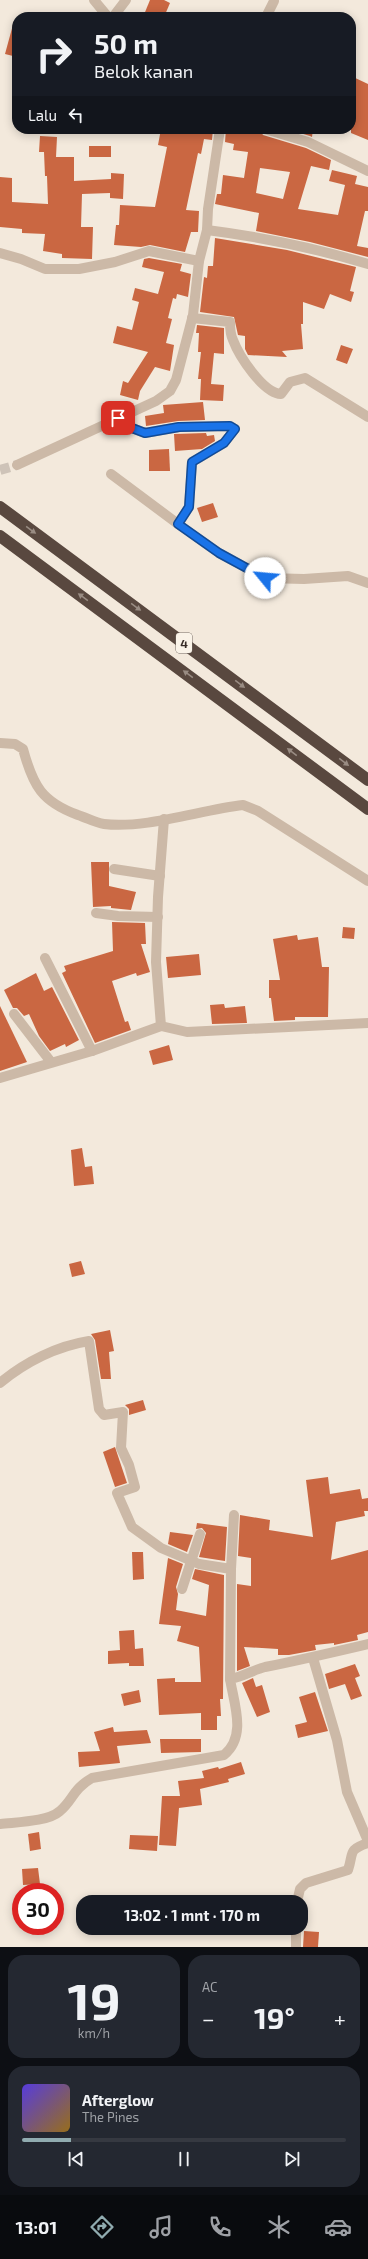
<!DOCTYPE html>
<html lang="id">
<meta charset="utf-8">
<style>
:root{--surface:#171b24;--page:#242831;--text:#f1f3f6;--muted:#9ea1a6;--line:#363941;--accent:#91acb0}
body{margin:0;font-family:"Exo 2",sans-serif;background:var(--page);color:var(--text);height:100vh;display:flex;flex-direction:column;font-size:15px;white-space:nowrap}
*{box-sizing:border-box;margin:0}
p{font-size:13px;color:var(--muted)}
.icon{flex:none;width:22px;height:22px;fill:none;stroke:currentColor;stroke-width:2;stroke-linecap:round;stroke-linejoin:round}
.map{position:relative;height:1947px;overflow:hidden}
.sheet{display:flex;flex-direction:column;gap:8px;padding:8px;background:#0d0f14;flex:1}
.sheet>*{flex:none}
.guide{position:absolute;left:12px;top:12px;width:344px;height:122px;border-radius:16px;box-shadow:0 2px 10px #0003;background:#171b24;color:var(--text);overflow:hidden}
.speed{position:absolute;left:12px;top:1883px;display:flex;gap:8px;font-size:20px;font-weight:700;text-align:center}
.speed>*{display:grid;place-content:center;width:52px;height:52px;border-radius:50%;background:var(--surface);box-shadow:0 2px 10px #0003;line-height:1}
.speed .limit{border:6px solid #d22;background:#fff;color:#111}
.pin{position:absolute;display:grid;place-items:center;width:34px;height:34px;color:#fff;margin:-17px;border-radius:8px;box-shadow:0 2px 6px #0006}
.me{position:absolute;width:44px;margin:-22px;rotate:298deg;stroke-linejoin:round;filter:drop-shadow(0 0 3px #0008)}
.turn{display:flex;align-items:center;gap:14px;height:84px;padding:0 16px;font-size:18px}
.turn .icon{width:52px;height:52px;stroke-width:2.5}
.turn b{display:block;font-size:28px;line-height:34px}
.then{display:flex;align-items:center;height:38px;padding:0 16px;background:#0003;gap:8px;font-size:15px}
.big{font-size:30px;font-weight:700;line-height:1.1}
.sheet .card{flex:1;display:flex;flex-direction:column;justify-content:center;gap:6px;min-width:0;padding:0 14px;border-radius:16px;background:var(--page)}
.sheet .dial{align-items:center;gap:0}
.dial b{font-size:52px;line-height:1}
.song{display:flex;align-items:center;gap:12px}
.cover{width:48px;height:48px;border-radius:6px;background:linear-gradient(135deg,hsl(250 70% 55%),hsl(40 70% 35%))}
.played{height:4px;border-radius:2px;background:linear-gradient(90deg,var(--accent) 15%,var(--line) 15%)}
.keys{display:flex;justify-content:space-around;direction:ltr}
.heat{display:flex;justify-content:space-between;align-items:center;font-size:22px;direction:ltr}
.sheet .tiles{flex:1;display:grid;gap:8px;grid-template-columns:1fr 1fr}
.card:last-child{grid-column:span 2}
.trip{position:absolute;left:76px;top:1895px;width:232px;height:40px;border-radius:16px;background:var(--surface);box-shadow:0 2px 10px #0003;font-weight:700;line-height:40px;text-align:center}
.tabs{display:flex;height:64px;justify-content:space-around;align-items:center;background:#090b0e;color:var(--muted)}
.tabs .icon{width:28px;height:28px}
.tabs .current{color:var(--accent)}
.tabs b{font-size:18px;color:var(--text)}
.map>svg:first-child{display:block}
</style>
<div class="map">
<svg width="368" height="1947" viewBox="0 0 368 1947">
<rect width="100%" height="100%" fill="#f3e9dc"/>
<g fill="#ca6742" fill-rule="evenodd">
<polygon points="150,0 164,0 170,3 164,17 143,17"/>
<polygon points="14,21 17,21 17,57 5,54"/>
<polygon points="351,76 368,84 368,140 351,133"/>
<polygon points="161,129 213,129 212,140 204,139 201,154 198,153 186,210 199,211 198,232 191,232 185,252 150,245 141,247 114,245 116,225 119,225 120,205 155,207 167,147 158,145"/>
<path d="M226,129H259L263,135L306,148L331,160L329,170L311,166L298,209L338,215L345,185L329,181L332,170L357,176L355,184L368,187V211H365L357,246L368,248V257L310,242L256,231L259,213L215,204L217,194H221L223,175L244,178L248,152L233,150L234,144L225,142ZM260,168L290,172L283,199L256,193Z"/>
<polygon points="287,129 313,129 312,137 310,136"/>
<polygon points="40,136 57,137 56,157 74,157 74,181 111,179 111,173 124,174 123,199 110,198 110,193 82,194 81,227 93,227 92,259 62,258 62,254 43,251 45,234 22,233 22,229 0,227 0,177 12,178 12,202 48,204 47,176 45,176 44,152 39,152"/>
<rect x="89" y="146" width="22" height="11"/>
<polygon points="215,238 287,250 356,267 350,291 354,292 351,302 330,294 324,309 303,302 303,324 301,324 303,349 282,351 287,357 248,355 245,349 245,336 238,335 234,317 200,312 204,277 207,278 208,266 213,266"/>
<polygon points="149,258 182,264 180,271 191,274 188,297 177,294 176,299 173,298 168,318 172,319 166,343 174,345 170,371 155,367 140,391 138,400 120,395 123,381 128,383 148,352 113,343 117,326 132,330 139,302 132,300 135,288 158,294 164,272 142,267 144,259"/>
<polygon points="197,325 224,328 224,354 214,353 211,384 224,385 223,401 200,400 201,379 198,379 201,352 198,352 199,333 196,333"/>
<polygon points="341,345 353,349 347,364 336,360"/>
<polygon points="203,402 205,420 178,421 146,426 145,416 164,413 163,405"/>
<polygon points="206,433 207,436 214,435 215,441 202,449 175,451 174,434"/>
<polygon points="169,449 170,471 149,471 149,450"/>
<polygon points="213,503 218,517 202,522 197,508"/>
<polygon points="91,862 109,862 109,886 136,892 131,910 111,908 111,906 93,907"/>
<polygon points="112,922 145,923 146,944 141,944 150,972 137,976 136,973 112,981 125,1022 128,1021 131,1030 95,1043 62,973 66,971 64,966 113,951"/>
<polygon points="343,927 355,928 354,939 342,938"/>
<polygon points="297,935 298,940 318,937 322,967 329,967 328,1017 295,1017 295,1020 274,1021 271,998 269,998 269,980 280,980 273,939"/>
<polygon points="199,954 201,975 168,978 166,957"/>
<polygon points="36,973 44,991 52,987 79,1040 66,1047 65,1044 50,1051 39,1036 29,1014 24,1016 17,1008 13,1008 4,990"/>
<polygon points="224,1004 225,1008 245,1006 247,1023 212,1024 210,1005"/>
<polygon points="0,1006 27,1062 0,1071"/>
<polygon points="169,1045 173,1060 153,1065 149,1051"/>
<polygon points="82,1148 85,1167 92,1166 94,1184 74,1186 71,1150"/>
<polygon points="81,1261 85,1274 72,1277 69,1264"/>
<polygon points="110,1330 114,1351 109,1352 111,1379 101,1379 95,1340 91,1334"/>
<polygon points="143,1400 146,1410 129,1415 129,1409 125,1405"/>
<polygon points="115,1447 127,1483 115,1487 103,1452"/>
<polygon points="328,1477 330,1494 360,1489 362,1499 368,1498 368,1511 364,1511 365,1516 336,1522 331,1560 368,1550 368,1632 357,1635 358,1640 334,1645 334,1643 315,1645 316,1650 289,1655 278,1655 278,1649 244,1647 250,1666 237,1671 237,1584 251,1586 251,1558 238,1556 240,1515 270,1520 269,1530 313,1537 306,1480"/>
<polygon points="197,1523 227,1527 225,1561 199,1557 206,1533 202,1528 196,1529"/>
<polygon points="170,1532 193,1535 187,1552 168,1544"/>
<polygon points="132,1552 143,1552 144,1579 133,1580"/>
<polygon points="168,1558 183,1564 176,1587 178,1594 176,1610 206,1616 209,1585 192,1579 195,1569 224,1575 223,1699 220,1699 221,1716 217,1716 217,1730 201,1730 201,1713 159,1715 157,1679 175,1678 175,1682 201,1682 199,1647 177,1641 181,1626 159,1624"/>
<polygon points="134,1630 135,1649 143,1648 144,1666 129,1666 129,1663 108,1664 108,1651 120,1650 119,1631"/>
<polygon points="355,1664 360,1676 355,1678 362,1696 351,1700 345,1684 329,1689 325,1674"/>
<polygon points="253,1678 256,1687 262,1685 270,1712 257,1717 242,1683"/>
<polygon points="139,1690 141,1702 124,1706 121,1694"/>
<polygon points="315,1692 328,1731 298,1738 295,1725 307,1722 299,1697"/>
<polygon points="113,1727 114,1732 147,1730 151,1743 117,1746 120,1763 79,1767 78,1752 100,1751 94,1732"/>
<polygon points="160,1739 201,1739 201,1752 161,1753"/>
<polygon points="241,1762 245,1774 228,1779 229,1782 200,1789 202,1805 179,1808 176,1846 159,1845 162,1796 180,1796 178,1781 204,1778 202,1771 218,1767 219,1769"/>
<polygon points="39,1832 41,1849 30,1851 28,1834"/>
<polygon points="130,1835 158,1836 157,1851 129,1849"/>
<polygon points="38,1868 40,1884 23,1885 22,1869"/>
<polygon points="304,1931 319,1932 318,1947 303,1947"/>
</g>
<g fill="none" stroke-linecap="round" stroke-linejoin="round">
<polyline stroke="#cec3b8" stroke-width="10" stroke-dasharray="10 5" stroke-linecap="butt" points="0,470 17,465"/>
<g stroke="#ccb9a7" stroke-width="10">
<polyline points="94,0 108,17"/>
<polyline points="113,17 126,0"/>
<polyline points="266,17 274,1"/>
<polyline points="265,129 308,142 368,171"/>
<path d="M207,230C262,237 315,248 368,264"/>
<polyline points="0,253 21,259 45,269 79,269 115,262 149,251 199,261"/>
<path d="M192,318L230,322C230,328 230,334 233,340C239,356 263,393 281,394L290,382L305,378L368,417"/>
<polyline points="119,418 132,428 145,433 179,427 230,426 235,429 224,443 192,462 189,507 178,524 219,553 265,578 304,579 348,576 368,583"/>
<polyline points="17,465 156,401 170,391 176,380 193,315 199,261 207,230 208,209 220,129"/>
<polyline points="111,474 178,524"/>
<path d="M0,743L15,744L23,749C33,786 42,802 78,815C87,818 96,823 104,824C146,829 200,810 243,805L258,811L368,881"/>
<polyline points="114,869 160,876"/>
<polyline points="96,913 118,916 158,917"/>
<polyline points="45,958 92,1051"/>
<polyline points="14,1014 51,1062"/>
<polyline points="161,1026 156,962 158,897 164,819"/>
<polyline points="0,1078 92,1051 161,1026 187,1032 368,1023"/>
<path d="M0,1383C25,1362 57,1346 89,1341L99,1409L104,1415L123,1412L121,1448L129,1465L135,1487L117,1493L132,1527L161,1548L199,1564L231,1569L230,1679"/>
<polyline points="231,1569 234,1515"/>
<polyline points="182,1589 200,1534"/>
<polyline points="313,1658 337,1740 347,1792 368,1841"/>
<path d="M0,1824C16,1822 48,1822 60,1811C73,1800 73,1789 92,1778L224,1755C247,1736 234,1704 230,1679C243,1677 253,1670 265,1667C300,1660 334,1652 368,1644"/>
<path d="M297,1902L300,1889L306,1883L348,1870C354,1853 347,1850 368,1843"/>
<polyline points="296,1947 296,1928"/>
</g>
<g stroke="#59483f" stroke-width="12">
<polyline points="0,507 368,780"/>
<polyline points="0,536 368,809"/>
</g>
</g>
<defs><path id="oneway-solid" d="M-6-.8H1V-3.2L6.5 0L1 3.2V.8H-6Z"/></defs>
<g fill="#998c83">
<use href="#oneway-solid" transform="translate(31 530) rotate(36)"/>
<use href="#oneway-solid" transform="translate(83 597) rotate(-144)"/>
<use href="#oneway-solid" transform="translate(136 607) rotate(36)"/>
<use href="#oneway-solid" transform="translate(188 674) rotate(-144)"/>
<use href="#oneway-solid" transform="translate(240 684) rotate(37)"/>
<use href="#oneway-solid" transform="translate(292 752) rotate(-143)"/>
<use href="#oneway-solid" transform="translate(344 762) rotate(37)"/>
</g>
<g fill="none" stroke-linecap="round" stroke-linejoin="round">
<defs>
<polyline id="route" points="118,418 132,428 145,433 179,427 230,426 235,429 224,443 192,462 189,507 178,524 219,553 265,578"/>
</defs>
<use href="#route" stroke="#114b97" stroke-width="10"/>
<use href="#route" stroke="#1a73e8" stroke-width="7"/>
</g>
<g text-anchor="middle" dominant-baseline="central" stroke-width="4" stroke-linejoin="round" paint-order="stroke">
<rect fill="#faf3e8" stroke="#726862" stroke-width="1" x="176" y="633" width="16" height="20" rx="3"/>
<g font-size="12" font-weight="bold" fill="#382d28">
<text x="184" y="643">4</text>
</g>
</g>
</svg>
<div class="speed"><div class="limit">30</div></div>
<div class="pin" style="left:118px;top:418px;background:#d93025"><svg class="icon" aria-label="arrive" viewBox="0 0 24 24"><path d="M6 21V4h12l-3 4 3 4H6"/></svg></div>
<svg class="me" style="left:265px;top:578px" viewBox="-20 -20 40 40"><circle r="19" fill="#fff"/><path d="M0-13L10 11 0 6-10 11z" fill="#1a73e8"/></svg>
<div class="trip">13:02 · 1 mnt · 170 m</div>
<div class="guide">
<div class="turn"><svg class="icon" aria-label="right" viewBox="0 0 24 24"><path d="M7 20v-9h11M14 6l5 5-5 5"/></svg><div><b>50 m</b>Belok kanan</div></div>
<div class="then">Lalu<svg class="icon" aria-label="left" viewBox="0 0 24 24"><path d="M17 20v-9H6M10 6l-5 5 5 5"/></svg></div>
</div>
</div>
<section class="sheet">
<div class="tiles">
<div class="card dial"><b>19</b><p>km/h</p></div>
<div class="card"><p>AC</p>
<div class="heat"><a>−</a><b class="big">19°</b><a>+</a></div>
</div>
<div class="card">
<div class="song"><i class="cover"></i><div><b>Afterglow</b><p>The Pines</p></div></div>
<div class="played"></div>
<div class="keys"><svg class="icon" aria-label="previous" viewBox="0 0 24 24"><path d="M18 5L8 12l10 7zM5 5v14"/></svg><svg class="icon" aria-label="pause" viewBox="0 0 24 24"><path d="M8 5v14M16 5v14"/></svg><svg class="icon" aria-label="next" viewBox="0 0 24 24"><path d="M6 5l10 7-10 7zM19 5v14"/></svg></div>
</div>
</div>
</section>
<nav class="tabs">
<b>13:01</b>
<svg class="icon current" aria-label="directions" viewBox="0 0 24 24"><path d="M12 3l9 9-9 9-9-9zM9 14v-3h6M13 9l2 2-2 2"/></svg>
<svg class="icon" aria-label="music" viewBox="0 0 24 24"><path d="M9 18V5l10-2v13"/><circle cx="6" cy="18" r="3"/><circle cx="16" cy="16" r="3"/></svg>
<svg class="icon" aria-label="phone" viewBox="0 0 24 24"><path d="M5 4h4l2 5-3 2q2 4 5 5l2-3 5 2v4C11 20 4 13 5 4z"/></svg>
<svg class="icon" aria-label="climate" viewBox="0 0 24 24"><path d="M12 3v18M4 7l16 10M4 17L20 7"/></svg>
<svg class="icon" aria-label="car" viewBox="0 0 24 24"><path d="M5 17H2v-5l4-1 3-4h7l3 4 3 1v5h-3M9 17h6M6 11h13"/><circle cx="7" cy="17" r="2"/><circle cx="17" cy="17" r="2"/></svg>
</nav>
